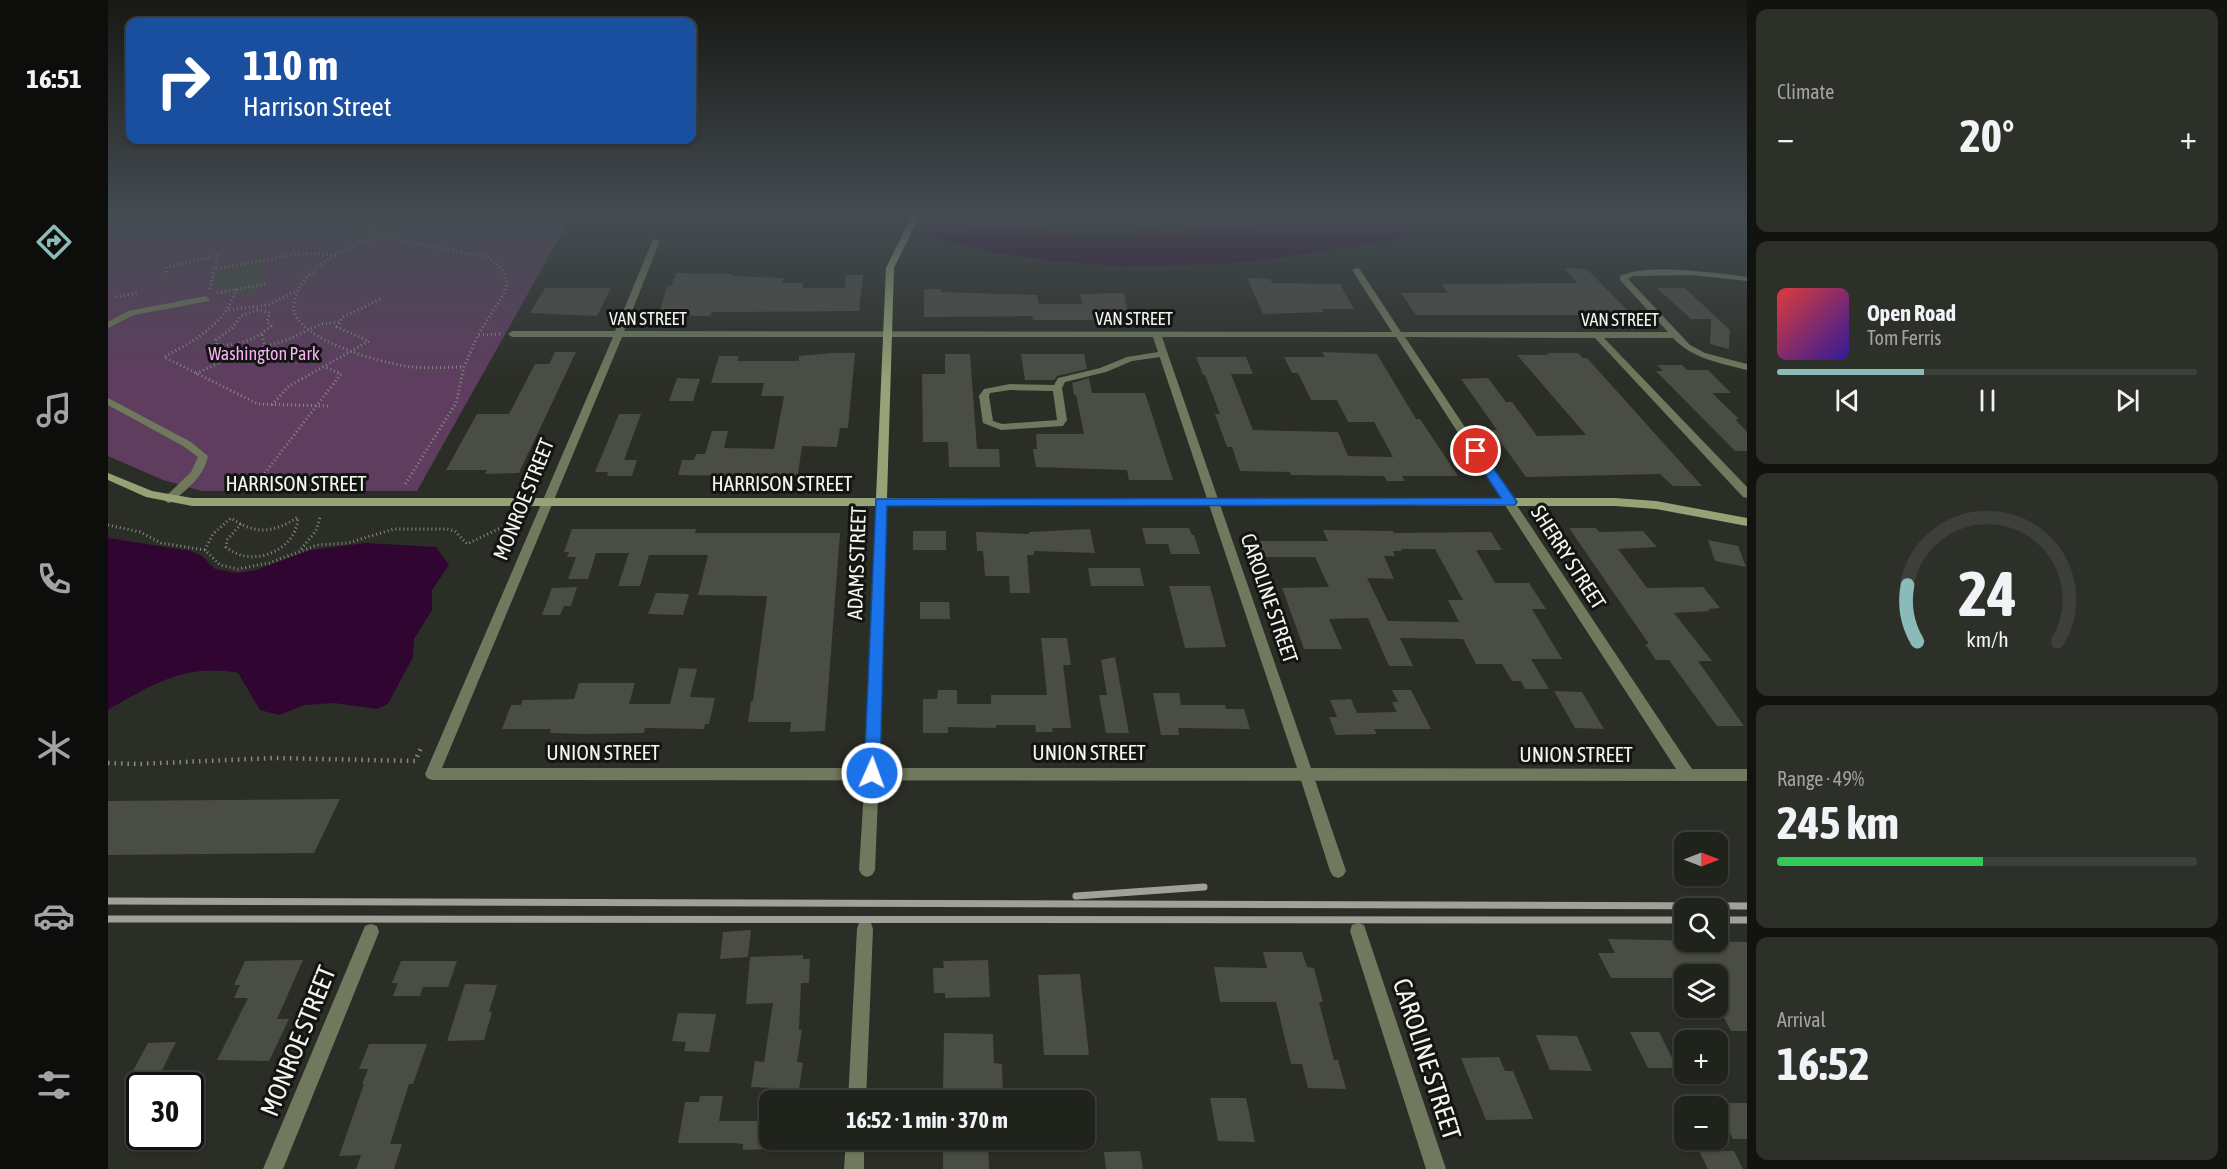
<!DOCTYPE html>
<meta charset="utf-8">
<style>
:root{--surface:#20221c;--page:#2d2f29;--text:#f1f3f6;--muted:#a2a4a3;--line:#3d3f3b;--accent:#8bbbb9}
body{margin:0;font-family:"Asap Condensed",sans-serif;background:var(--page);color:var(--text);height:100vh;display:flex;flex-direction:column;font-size:22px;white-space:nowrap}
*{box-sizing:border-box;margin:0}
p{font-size:20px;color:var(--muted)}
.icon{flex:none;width:33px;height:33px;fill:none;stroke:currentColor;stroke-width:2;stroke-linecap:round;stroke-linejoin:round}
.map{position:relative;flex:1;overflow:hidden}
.panel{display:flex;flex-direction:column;gap:9px;padding:9px;background:#12130f;width:480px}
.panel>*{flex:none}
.top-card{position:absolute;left:18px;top:18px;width:570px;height:126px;border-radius:12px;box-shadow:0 2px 4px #0004,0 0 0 2px var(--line);background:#1a4fa0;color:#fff;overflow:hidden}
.needle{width:39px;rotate:90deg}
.tools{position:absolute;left:1566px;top:832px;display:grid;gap:12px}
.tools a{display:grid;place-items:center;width:54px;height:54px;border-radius:12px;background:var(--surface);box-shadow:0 2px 4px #0004,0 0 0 2px var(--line);font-size:30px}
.speed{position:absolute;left:18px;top:1072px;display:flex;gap:12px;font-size:30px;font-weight:700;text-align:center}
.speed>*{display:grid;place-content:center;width:78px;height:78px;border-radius:50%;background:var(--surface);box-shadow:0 2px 4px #0004,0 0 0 2px var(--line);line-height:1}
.speed .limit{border:3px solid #111;border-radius:9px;background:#fff;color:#111}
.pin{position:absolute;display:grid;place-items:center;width:51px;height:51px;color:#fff;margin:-26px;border:3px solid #fff;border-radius:50%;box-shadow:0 2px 6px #0007}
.me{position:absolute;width:66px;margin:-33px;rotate:2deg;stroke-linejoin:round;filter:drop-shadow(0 0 4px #0008)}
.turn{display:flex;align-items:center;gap:21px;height:126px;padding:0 18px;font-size:27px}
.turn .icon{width:78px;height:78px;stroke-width:2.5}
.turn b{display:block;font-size:42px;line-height:51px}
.big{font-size:45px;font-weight:700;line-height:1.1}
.panel .card{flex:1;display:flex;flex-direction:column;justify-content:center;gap:9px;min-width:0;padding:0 21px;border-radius:12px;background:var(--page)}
.panel .dial{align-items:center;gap:0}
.dial svg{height:156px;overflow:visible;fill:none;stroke:var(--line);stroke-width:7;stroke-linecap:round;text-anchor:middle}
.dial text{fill:var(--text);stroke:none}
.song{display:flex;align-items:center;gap:18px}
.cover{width:72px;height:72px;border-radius:9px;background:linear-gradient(135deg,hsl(0 70% 55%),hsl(250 70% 35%))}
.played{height:6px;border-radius:3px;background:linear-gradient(90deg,var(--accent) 35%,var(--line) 35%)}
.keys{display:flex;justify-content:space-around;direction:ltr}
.heat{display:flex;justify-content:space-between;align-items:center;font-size:33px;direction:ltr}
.charge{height:9px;border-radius:4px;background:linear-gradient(90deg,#34c759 49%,var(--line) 0)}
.trip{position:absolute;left:651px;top:1090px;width:336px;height:60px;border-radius:12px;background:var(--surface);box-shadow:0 2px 4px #0004,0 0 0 2px var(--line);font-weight:700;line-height:60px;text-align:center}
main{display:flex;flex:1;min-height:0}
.dock{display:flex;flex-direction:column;width:108px;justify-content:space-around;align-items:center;background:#0d0e0b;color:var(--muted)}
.dock .icon{width:42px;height:42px}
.dock .selected{color:var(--accent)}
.dock b{font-size:27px;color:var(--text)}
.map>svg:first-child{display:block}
</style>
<main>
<nav class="dock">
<b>16:51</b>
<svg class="icon selected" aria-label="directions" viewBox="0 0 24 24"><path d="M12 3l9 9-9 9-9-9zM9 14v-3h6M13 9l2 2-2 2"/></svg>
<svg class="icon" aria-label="music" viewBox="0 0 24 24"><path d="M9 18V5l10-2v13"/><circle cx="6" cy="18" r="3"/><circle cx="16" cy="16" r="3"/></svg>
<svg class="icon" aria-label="phone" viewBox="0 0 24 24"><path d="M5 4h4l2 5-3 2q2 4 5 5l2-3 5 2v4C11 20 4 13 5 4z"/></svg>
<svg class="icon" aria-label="climate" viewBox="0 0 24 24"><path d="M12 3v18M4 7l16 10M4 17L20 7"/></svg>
<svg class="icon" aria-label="car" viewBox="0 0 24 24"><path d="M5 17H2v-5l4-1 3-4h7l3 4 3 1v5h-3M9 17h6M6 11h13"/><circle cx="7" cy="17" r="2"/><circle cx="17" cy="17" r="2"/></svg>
<svg class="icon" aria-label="filters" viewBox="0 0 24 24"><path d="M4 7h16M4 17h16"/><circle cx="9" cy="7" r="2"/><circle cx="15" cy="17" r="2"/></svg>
</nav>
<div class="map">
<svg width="1639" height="1169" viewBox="0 0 1639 1169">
<rect width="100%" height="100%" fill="#2b2e26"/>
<polygon fill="#5e3d5f" points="0,217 463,217 309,491 94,491 55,480 0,456"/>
<g fill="#300532">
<polygon points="676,217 784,217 906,230 998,234 1035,231 1066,232 1232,217 1486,217 1343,231 1171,258 1120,264 1013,266 951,262 887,253 819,236"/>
<path d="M0,538L83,551L94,556L107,569L130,573L148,570L203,550L258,543L328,547L341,565L324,590V610L306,639L305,657L280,704L269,709L226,703L197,705L171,715L152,710L130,673C78,663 43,685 0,710Z"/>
</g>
<polygon fill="#2b2e26" points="793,218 820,220 813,237 785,234"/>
<g fill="#4a4d44" fill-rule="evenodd">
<polygon points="156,262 154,287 143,295 134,296 123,289 111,291 111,287 105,288 108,271"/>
<polygon points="1456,268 1479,269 1524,315 1308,315 1293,293 1340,293 1333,284 1470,283"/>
<polygon points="568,273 624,274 623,276 676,278 674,283 695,283 695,288 737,288 738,275 755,275 751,311 604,312 602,316 551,315 559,286 563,286"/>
<polygon points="1139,278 1162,279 1164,283 1232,284 1246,309 1214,309 1216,312 1155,314"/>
<polygon points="437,288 503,288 489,316 422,313"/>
<polygon points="1549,288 1577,288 1622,330 1621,349 1602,344 1603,319 1583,319"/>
<polygon points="816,289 833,289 833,292 929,295 931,304 974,304 972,294 1016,293 1021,320 925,320 924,316 816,317"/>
<polygon points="447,352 468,352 411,473 377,474 379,470 338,470 369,414 401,414 427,364 441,364"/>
<polygon points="1214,352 1269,354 1308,419 1312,419 1350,476 1294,476 1297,481 1279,481 1276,476 1183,475 1182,472 1132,471 1124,447 1119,447 1107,414 1112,414 1097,375 1095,375 1088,357 1138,357 1145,374 1123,374 1145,430 1230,432 1240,456 1285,457 1266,422 1240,422 1229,400 1203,400 1190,373 1184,373 1176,357 1217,357"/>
<polygon points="725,353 747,353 740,428 732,428 729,447 694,446 690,474 688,474 687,477 570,475 574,460 586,460 588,454 597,454 604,431 620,431 616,448 666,449 676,396 653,396 656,383 603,383 611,356 631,356 629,361 691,361 691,356"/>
<polygon points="1439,353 1470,353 1475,358 1479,358 1594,486 1565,486 1552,474 1418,477 1384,430 1389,430 1353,379 1380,378 1398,402 1404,402 1429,436 1478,435 1409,355 1441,355"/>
<polygon points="837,354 862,354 869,449 891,449 892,467 841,467 840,442 815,442 814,374 837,374"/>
<polygon points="913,354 976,354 979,369 949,376 946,380 917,380"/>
<polygon points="1549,365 1574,365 1579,370 1600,370 1623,393 1604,393 1631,419 1627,419 1639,432 1639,451 1627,451 1548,371 1555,371"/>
<polygon points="569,378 592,379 585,401 561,401"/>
<polygon points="981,378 984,393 1037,393 1065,480 1021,480 1019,470 928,467 925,449 929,449 928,434 976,434 968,395 966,395 964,383"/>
<polygon points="511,414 533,414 516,460 529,460 524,476 499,476 500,472 487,472"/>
<polygon points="1034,528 1081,528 1084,535 1086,535 1092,554 1063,554 1060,544 1038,544"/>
<polygon points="1461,528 1488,528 1491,532 1535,531 1549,547 1510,549 1539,588 1595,587 1612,608 1600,609 1602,611 1566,613 1604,661 1590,661 1636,726 1609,726 1561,660 1548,660 1537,644 1541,644"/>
<polygon points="464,529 588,529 587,533 732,533 717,731 682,732 683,722 640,722 643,701 645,701 659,596 590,595 600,555 541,555 532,586 510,586 521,553 488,553 480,579 460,579 468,557 459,557 461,552 456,552"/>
<polygon points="982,529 987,553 926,551 926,555 919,555 922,593 902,593 901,576 877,576 875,551 869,551 868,532 921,534 921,532"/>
<path d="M1215,530L1285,531L1286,533L1383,532L1394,550H1368L1387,583H1421L1438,609H1424L1454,659H1423L1441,689H1417L1413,681H1404L1394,664H1368L1355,639L1292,638L1305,666H1281L1260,618L1221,619L1234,649H1196L1174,588L1221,587L1207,557H1155L1149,541H1220ZM1293,549H1327L1355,600H1340L1351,622L1280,621L1259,578L1286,579L1276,556H1287L1285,551H1294Z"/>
<rect x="805" y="531" width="33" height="19"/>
<polygon points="1600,540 1630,546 1638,567 1607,561"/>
<polygon points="980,568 1032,568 1036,586 983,586"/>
<polygon points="1061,586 1102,586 1118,647 1077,648"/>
<polygon points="469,587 463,606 456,606 452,615 434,615 444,588"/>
<polygon points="548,593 581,594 575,615 540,614"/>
<polygon points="812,602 841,602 842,619 812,619"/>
<polygon points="933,638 959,638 963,665 955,665 963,728 944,728 945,732 928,732 927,725 888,725 888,728 840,727 840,733 815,733 815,699 829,699 830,690 849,690 849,704 883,704 883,695 939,695"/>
<polygon points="1007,657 1021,733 998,733 991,695 999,695 993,660"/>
<polygon points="571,668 589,669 582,697 607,698 601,724 597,724 596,729 537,728 536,733 477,734 442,733 443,729 394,729 403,705 413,705 415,700 466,699 471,683 527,683 521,704 562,704"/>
<polygon points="1284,690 1303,690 1323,729 1266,729 1269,734 1228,735 1221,717 1229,717 1222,700 1243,699 1249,713 1289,712 1284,702 1290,702"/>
<polygon points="1446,691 1474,692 1496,729 1467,728"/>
<polygon points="1045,693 1071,693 1073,705 1117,705 1118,709 1136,709 1142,729 1070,728 1071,735 1053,735"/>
<polygon points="232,799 206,853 0,855 0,801"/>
<polygon points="643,930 640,957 612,959 615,932"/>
<polygon points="1500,939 1639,942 1639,1031 1623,1031 1616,1018 1610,1018 1610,975 1576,975 1576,978 1503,978 1490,953 1507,953"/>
<polygon points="1155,952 1194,952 1199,967 1206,968 1215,1002 1211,1002 1226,1060 1230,1060 1238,1089 1200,1088 1194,1064 1183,1064 1168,1002 1112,1002 1106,967 1159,968"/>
<polygon points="695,955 695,959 702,959 701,983 693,983 691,1030 694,1030 689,1062 695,1063 691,1089 643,1087 647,1061 656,1062 665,1003 638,1004 642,957"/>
<polygon points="195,960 169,1019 181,1019 161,1061 109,1060 140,998 126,998 132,985 126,985 137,961"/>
<polygon points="880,960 882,997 837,998 837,993 826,993 825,968 836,968 835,961"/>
<polygon points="293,961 349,961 340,987 315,987 312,996 285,996 290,983 284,983"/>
<polygon points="972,974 981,1055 936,1055 930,975"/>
<polygon points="357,984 389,985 381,1012 384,1012 376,1040 339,1041"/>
<polygon points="570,1013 608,1014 601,1052 576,1051 578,1042 564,1041"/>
<polygon points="1522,1032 1551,1032 1569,1068 1540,1068"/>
<polygon points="836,1033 885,1034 886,1063 894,1064 895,1100 867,1099 868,1091 835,1090"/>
<polygon points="1428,1035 1469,1036 1484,1071 1442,1070"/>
<polygon points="68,1042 50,1078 21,1078 40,1043"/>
<polygon points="261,1044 319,1044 305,1084 301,1084 282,1144 294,1144 286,1169 248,1169 253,1155 231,1156 256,1084 254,1084 260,1069 251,1069"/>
<polygon points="1391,1057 1397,1071 1405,1071 1425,1119 1378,1120 1353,1058"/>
<polygon points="592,1096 615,1096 611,1121 662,1121 662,1149 635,1150 635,1144 625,1143 570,1143 577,1102 591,1102"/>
<polygon points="1102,1098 1138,1098 1147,1142 1110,1141"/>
<polygon points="1606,1103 1639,1103 1639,1139 1625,1139"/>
<polygon points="835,1140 880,1140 881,1169 835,1169"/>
<polygon points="1032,1151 1035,1169 998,1169 996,1152"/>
<polygon points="1591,1151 1626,1151 1635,1169 1600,1169"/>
</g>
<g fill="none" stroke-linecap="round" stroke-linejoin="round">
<g stroke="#888b84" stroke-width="3" stroke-dasharray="1 3" stroke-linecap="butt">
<polyline points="238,217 294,241 379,257 389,263 395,271 399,281 397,292 370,335 356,367 348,403 296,486"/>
<path d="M275,235C245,245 213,258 194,284C189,292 183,305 187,314C198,341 270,362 297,366C316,369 336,367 356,367"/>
<polyline points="58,272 59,267 109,256 106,269 197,253 229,255"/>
<polyline points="102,289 106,269"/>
<path d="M128,289C118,324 86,341 56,357L150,404L220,406"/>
<polyline points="109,293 158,284"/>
<polyline points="8,297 29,293"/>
<polyline points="121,310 160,305 190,290"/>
<path d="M149,310L162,313L159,321L163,326C149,339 128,347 109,345L108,340L124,328L133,316Z"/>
<polyline points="154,335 157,348"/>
<polyline points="371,335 393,334"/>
<polyline points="88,374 127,355 179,340 213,324 231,322"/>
<polyline points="164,405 181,386 261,341 229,327 235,317 275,298"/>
<polyline points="147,486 233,374 217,367"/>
<path d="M133,524L119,540L118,547C143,569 189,551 190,517"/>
<polyline points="0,525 32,532 53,543 97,550 112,565 130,569 161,563 209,545 240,543 286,529 339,529 347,531 359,544 413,518"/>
<polyline points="193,549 208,531 212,517"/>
<path d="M97,550L105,534L123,518C147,535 166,533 190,517"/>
</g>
<polyline stroke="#888b84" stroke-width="4.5" stroke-dasharray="1.5 5" stroke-linecap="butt" points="0,763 30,764 166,758 307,761 314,746"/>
<g fill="#70785d" fill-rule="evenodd">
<polygon points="98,296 102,299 101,301 26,315 0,328 0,322 20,311"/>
<path d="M1056,351L1059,352V356L1024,361L998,372L957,382L954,388L959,420L955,426L893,430L875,423L871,396L876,389L902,384L946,385L950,378L992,368L1019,357ZM902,390L945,391L949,420L894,424L885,421L881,396L882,393Z"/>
<path d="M0,398L83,442L100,456C96,477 79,489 64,502L60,503L55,499L83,472L90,457L75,446L0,405Z"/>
<polygon points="764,767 769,769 771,773 767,870 764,875 759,877 754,875 751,870 757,773 759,769"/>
<polygon points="1198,768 1203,770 1205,774 1238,871 1235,876 1230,878 1225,876 1222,871 1191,774 1193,770"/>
</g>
<g fill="#70785d" fill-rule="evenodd">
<polygon points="1028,217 1036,217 1037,220 1030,222"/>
<path d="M545,239L552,241L516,331L1284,332L1244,270L1248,268H1251L1293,332H1560L1512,280V276C1538,263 1609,273 1639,277V281L1584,275L1525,276L1520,279L1582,345L1597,353L1639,364V370C1612,363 1585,359 1565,338H1496L1639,487V498L1635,497L1487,338L1297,337L1584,769H1639V781L324,780L319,778L317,774L505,337H404L400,334L404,331H507ZM514,337H1045L1189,768H771L778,502L773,498L768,502L757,768H334ZM1054,337H1288L1568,769L1203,768Z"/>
<polygon points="757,921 763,923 765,929 758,1101 740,1101 749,929 751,923"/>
<polygon points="1250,923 1256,925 1258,931 1338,1169 1318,1169 1242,931 1244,925"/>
<polygon points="263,924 269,926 271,932 175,1169 155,1169 257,926"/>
<polygon points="738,1140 756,1140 756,1169 736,1169"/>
</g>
<polygon fill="#95a377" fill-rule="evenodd" points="803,217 811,217 786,268 779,498 1507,498 1548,501 1639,518 1639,526 1548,509 1507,506 84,506 38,497 0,480 0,473 44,491 84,498 768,498 778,268"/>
<g stroke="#9fa19a" stroke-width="7">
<polyline points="968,896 1096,887"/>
<polyline points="0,901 1639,906"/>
<polyline points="0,919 1576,920"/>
<polyline points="1610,920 1639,920"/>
</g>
</g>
<linearGradient id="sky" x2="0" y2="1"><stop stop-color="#181915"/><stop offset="0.57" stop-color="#444c52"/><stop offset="1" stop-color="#444c52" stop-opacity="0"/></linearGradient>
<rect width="1639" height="381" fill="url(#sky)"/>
<polygon fill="#1a73e8" stroke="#114b97" stroke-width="1.5" points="1368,448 1372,449 1407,499 1409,502 1407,505 779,506 772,773 770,778 764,780 758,778 756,773 768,499 1393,498 1362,451"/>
<g text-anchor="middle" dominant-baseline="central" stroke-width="6" stroke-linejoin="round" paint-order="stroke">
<g font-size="18" fill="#f3f5ef" stroke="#141512">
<text x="540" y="318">VAN STREET</text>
<text x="1026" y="318">VAN STREET</text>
<text x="1512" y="319">VAN STREET</text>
</g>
<g font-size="18" fill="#f6b1f8" stroke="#141512">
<text x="156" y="353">Washington Park</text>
</g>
<g font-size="21" fill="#f3f5ef" stroke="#141512">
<text x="188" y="483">HARRISON STREET</text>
<text x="674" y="483">HARRISON STREET</text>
<text transform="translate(415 499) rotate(-68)">MONROE STREET</text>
<text transform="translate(1461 557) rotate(57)">SHERRY STREET</text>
<text transform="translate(748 563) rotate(-88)">ADAMS STREET</text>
<text transform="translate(1162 598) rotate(71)">CAROLINE STREET</text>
<text x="495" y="752">UNION STREET</text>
<text x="981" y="752">UNION STREET</text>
<text x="1468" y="754">UNION STREET</text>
</g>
<g font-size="26" fill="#f3f5ef" stroke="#141512">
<text transform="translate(190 1041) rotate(-68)">MONROE STREET</text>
<text transform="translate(1319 1059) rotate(72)">CAROLINE STREET</text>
</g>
</g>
</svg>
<div class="tools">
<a><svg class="needle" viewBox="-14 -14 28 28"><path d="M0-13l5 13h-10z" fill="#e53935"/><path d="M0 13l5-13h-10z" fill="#a2a4a3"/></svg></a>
<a><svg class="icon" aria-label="search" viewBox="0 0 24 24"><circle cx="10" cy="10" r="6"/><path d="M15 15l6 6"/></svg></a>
<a><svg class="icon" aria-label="layers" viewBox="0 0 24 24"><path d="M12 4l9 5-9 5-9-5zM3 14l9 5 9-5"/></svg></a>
<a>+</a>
<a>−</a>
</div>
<div class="speed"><div class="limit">30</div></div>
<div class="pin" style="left:1368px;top:451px;background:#d93025"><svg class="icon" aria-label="arrive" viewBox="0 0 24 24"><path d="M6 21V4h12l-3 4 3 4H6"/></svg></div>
<svg class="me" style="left:764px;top:773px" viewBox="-20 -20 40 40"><circle r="17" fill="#1a73e8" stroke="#fff" stroke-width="3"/><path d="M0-11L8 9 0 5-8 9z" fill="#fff"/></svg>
<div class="trip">16:52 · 1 min · 370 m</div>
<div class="top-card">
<div class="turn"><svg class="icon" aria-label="right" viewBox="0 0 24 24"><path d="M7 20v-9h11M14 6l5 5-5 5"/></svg><div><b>110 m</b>Harrison Street</div></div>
</div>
</div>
<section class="panel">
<div class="card"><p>Climate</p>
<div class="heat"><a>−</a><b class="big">20°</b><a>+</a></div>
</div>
<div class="card">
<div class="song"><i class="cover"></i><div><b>Open Road</b><p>Tom Ferris</p></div></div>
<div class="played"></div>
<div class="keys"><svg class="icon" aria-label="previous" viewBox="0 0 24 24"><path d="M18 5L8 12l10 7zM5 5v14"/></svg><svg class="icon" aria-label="pause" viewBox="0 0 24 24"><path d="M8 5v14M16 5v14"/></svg><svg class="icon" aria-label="next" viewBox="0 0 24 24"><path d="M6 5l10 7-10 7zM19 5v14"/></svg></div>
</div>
<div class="card dial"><svg viewBox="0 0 100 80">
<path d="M14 69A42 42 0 1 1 86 69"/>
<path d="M14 69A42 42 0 0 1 9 40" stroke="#8bbbb9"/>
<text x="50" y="56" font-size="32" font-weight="700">24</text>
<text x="50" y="72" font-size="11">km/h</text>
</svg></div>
<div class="card"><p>Range · 49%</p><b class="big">245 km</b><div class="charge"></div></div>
<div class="card"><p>Arrival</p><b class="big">16:52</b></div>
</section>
</main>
